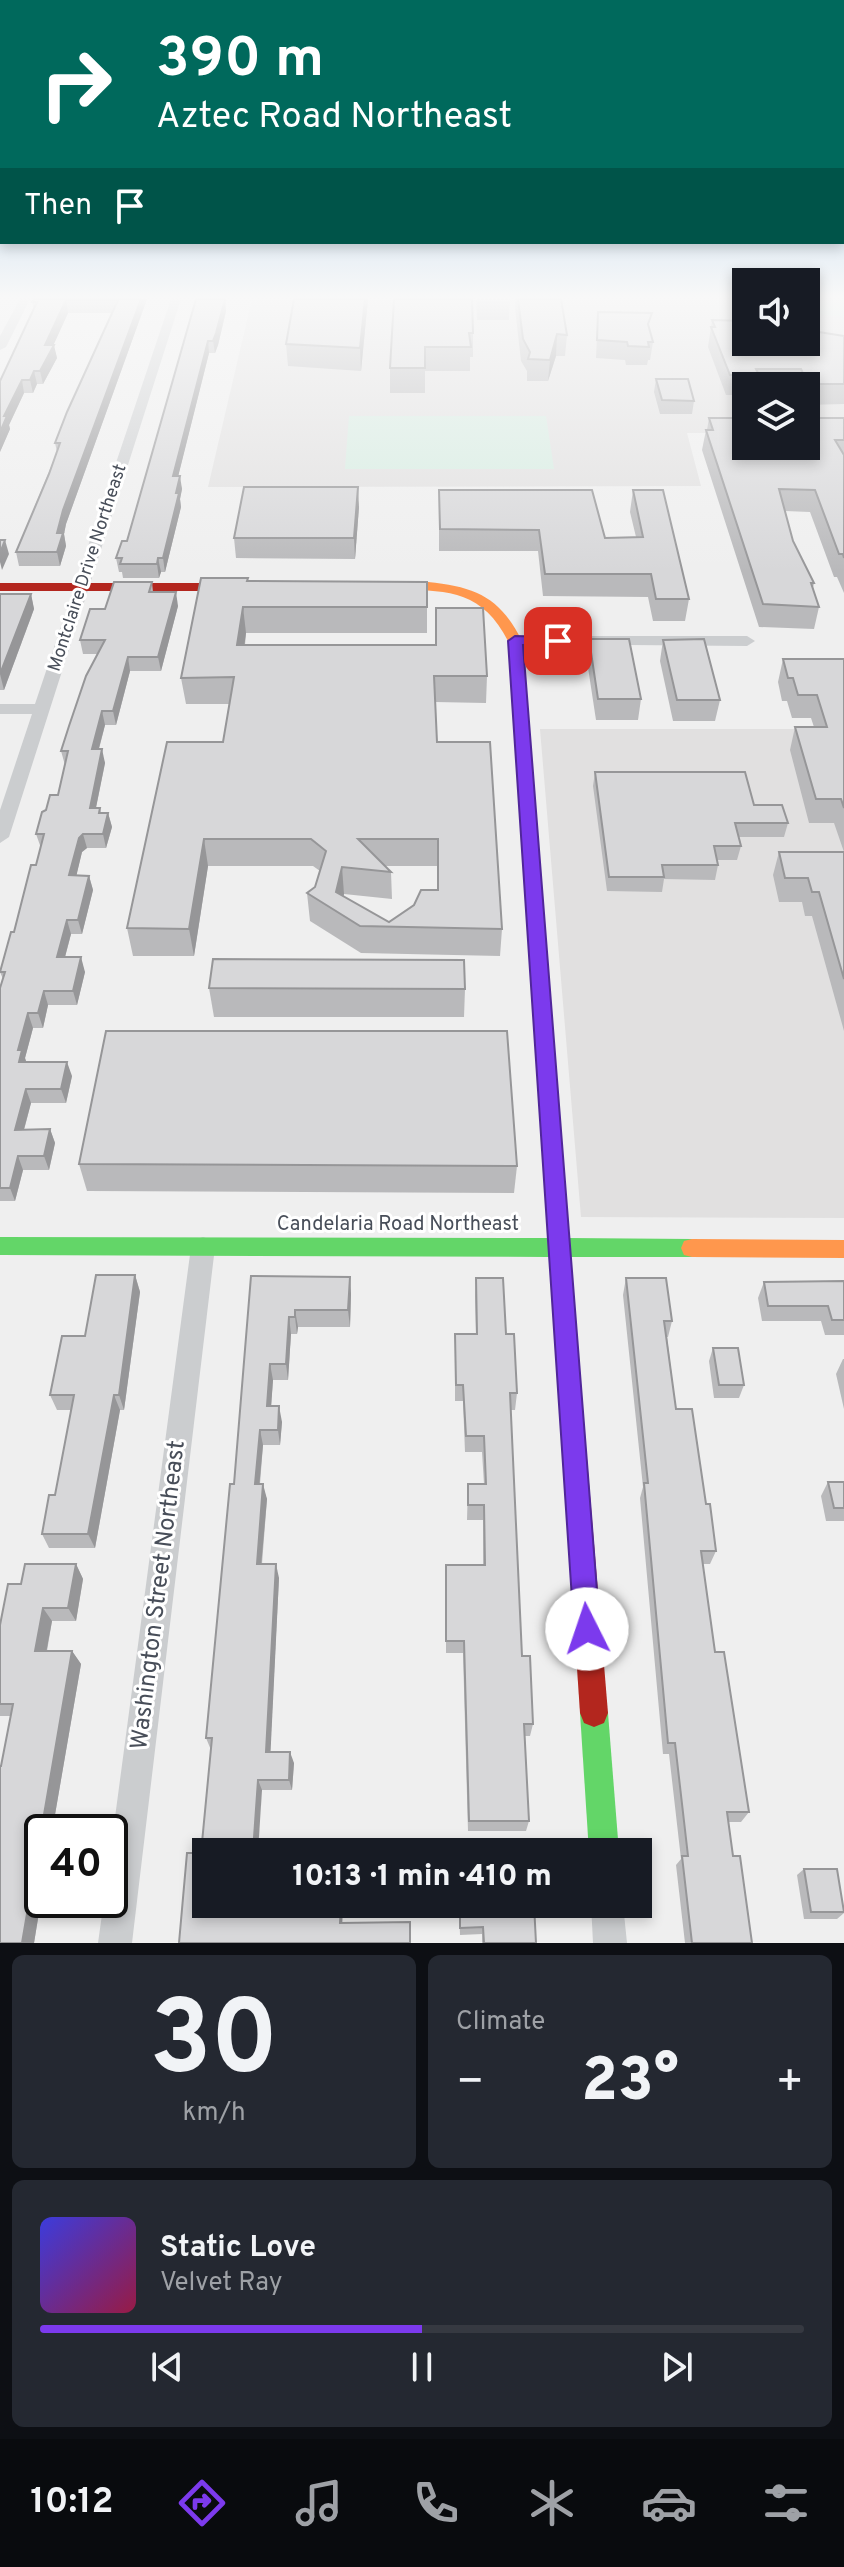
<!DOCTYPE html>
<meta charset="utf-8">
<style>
:root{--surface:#171b24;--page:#242831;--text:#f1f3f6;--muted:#9ea1a6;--line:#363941;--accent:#7c3aed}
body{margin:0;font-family:Overpass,sans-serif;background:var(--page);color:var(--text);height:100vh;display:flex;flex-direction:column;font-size:30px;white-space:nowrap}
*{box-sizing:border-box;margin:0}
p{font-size:26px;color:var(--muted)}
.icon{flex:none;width:44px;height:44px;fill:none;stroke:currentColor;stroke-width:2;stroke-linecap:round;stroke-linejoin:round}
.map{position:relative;height:1943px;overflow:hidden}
.drawer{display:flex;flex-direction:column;gap:12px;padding:12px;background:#0d0f14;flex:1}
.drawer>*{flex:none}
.top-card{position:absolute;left:0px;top:0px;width:844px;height:244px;box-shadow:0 4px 12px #0003;background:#00695c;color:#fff;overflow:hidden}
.controls{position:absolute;left:732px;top:268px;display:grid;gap:16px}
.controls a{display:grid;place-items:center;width:88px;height:88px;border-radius:0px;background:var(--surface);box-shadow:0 4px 12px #0003;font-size:40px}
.speed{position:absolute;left:24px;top:1814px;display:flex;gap:16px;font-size:40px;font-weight:700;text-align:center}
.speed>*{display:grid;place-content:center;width:104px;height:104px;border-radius:50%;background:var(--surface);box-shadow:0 4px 12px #0003;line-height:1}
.speed .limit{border:4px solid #111;border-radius:12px;background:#fff;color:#111}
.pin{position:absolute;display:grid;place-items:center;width:68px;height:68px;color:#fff;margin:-34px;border-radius:16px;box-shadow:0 4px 12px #0006}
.me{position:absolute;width:88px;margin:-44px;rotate:356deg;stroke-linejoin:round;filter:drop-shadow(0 0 6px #0008)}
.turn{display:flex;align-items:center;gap:28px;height:168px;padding:0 24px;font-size:36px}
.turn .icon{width:104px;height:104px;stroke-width:2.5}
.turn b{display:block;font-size:56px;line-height:68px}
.then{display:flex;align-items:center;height:76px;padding:0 24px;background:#0003;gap:16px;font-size:30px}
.big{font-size:60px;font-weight:800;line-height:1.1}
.drawer .tile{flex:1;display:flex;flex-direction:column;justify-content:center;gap:12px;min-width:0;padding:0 28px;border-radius:12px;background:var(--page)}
.drawer .dial{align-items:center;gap:0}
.dial b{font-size:104px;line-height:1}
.song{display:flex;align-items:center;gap:24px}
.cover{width:96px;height:96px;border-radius:12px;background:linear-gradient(135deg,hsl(240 70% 55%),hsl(340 70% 35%))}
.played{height:8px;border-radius:4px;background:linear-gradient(90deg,var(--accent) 50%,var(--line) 50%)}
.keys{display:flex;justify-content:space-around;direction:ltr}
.heat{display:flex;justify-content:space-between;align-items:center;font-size:44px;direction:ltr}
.drawer .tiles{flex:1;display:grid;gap:12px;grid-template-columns:1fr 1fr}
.tile:last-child{grid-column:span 2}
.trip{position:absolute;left:192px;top:1838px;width:460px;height:80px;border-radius:0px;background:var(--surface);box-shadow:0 4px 12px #0003;font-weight:800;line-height:80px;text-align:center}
.tab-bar{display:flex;height:128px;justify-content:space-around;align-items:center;background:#090b0e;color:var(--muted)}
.tab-bar .icon{width:56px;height:56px}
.tab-bar .selected{color:var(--accent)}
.tab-bar b{font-size:36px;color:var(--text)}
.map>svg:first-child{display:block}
</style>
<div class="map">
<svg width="844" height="1943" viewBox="0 0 844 1943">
<rect width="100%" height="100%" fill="#efefef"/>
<g fill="#e1e0e0">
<polygon points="252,299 746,299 746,342 806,342 806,299 844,299 844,433 806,433 806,386 746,386 746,433 687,433 701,486 208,487"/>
<polygon points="540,729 844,729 844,1218 581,1217"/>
</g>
<g fill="#d5ece1">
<polygon points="806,299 844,299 844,317 806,313"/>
<polygon points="349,416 546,416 554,469 345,469"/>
</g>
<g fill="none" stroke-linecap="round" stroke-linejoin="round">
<g fill="#cbcdcf" fill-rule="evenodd">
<polygon points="20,299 30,299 6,347 0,350 0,336"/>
<polygon points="171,299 181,299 9,837 0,843 0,810 32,714 0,714 0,704 35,704"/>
<polygon points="515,636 747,636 755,641 747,646 510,644 507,641"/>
<polygon points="203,1237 211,1240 215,1247 132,1943 98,1943 104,1900 110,1900 110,1855 191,1247 195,1240"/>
<polygon points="591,1904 623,1904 627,1943 593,1943"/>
</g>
<g fill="#63d668" fill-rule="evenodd">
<polygon points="543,1021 550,1023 552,1028 569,1238 692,1239 700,1241 703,1248 700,1255 692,1257 571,1257 587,1459 584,1467 575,1471 566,1467 563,1459 549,1257 0,1255 0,1237 548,1238 534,1028 536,1023"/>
<polygon points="594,1699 604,1703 608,1713 619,1852 589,1852 580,1713 584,1703"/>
</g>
<g fill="#ff974d" fill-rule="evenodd">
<path d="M428,582C476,587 500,597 522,641L552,1028L550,1033H536L534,1028L508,641C481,587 441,590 388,590L381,586L388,582Z"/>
<polygon points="692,1239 844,1240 844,1258 692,1257 684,1255 681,1248 684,1241"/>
</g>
<g fill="#b3261e" fill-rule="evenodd">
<polygon points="0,583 238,583 245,587 238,591 0,591"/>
<polygon points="575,1447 584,1451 587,1459 608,1713 604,1723 594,1727 584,1723 580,1713 563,1459 566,1451"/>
</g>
</g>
<g fill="#b9b9bb" fill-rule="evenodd">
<polygon points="34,299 147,299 66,524 64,534 66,546 60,566 19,566 16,552 57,452 55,443 113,313 68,313 53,345 57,358 43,384 37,384 33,393 24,393 9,425 10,429 0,452 23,336 34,310 32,302"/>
<polygon points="225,299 226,311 218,345 215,353 209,353 178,476 182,489 180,499 181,507 165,572 161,572 159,578 123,578 122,572 119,572 116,558 127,541"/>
<polygon points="294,299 368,299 361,371 288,366 286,344"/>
<polygon points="394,299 473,333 473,357 470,357 470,371 425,371 425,393 390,393 390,368"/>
<polygon points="476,299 510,299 509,320 477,320"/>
<polygon points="515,299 561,299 567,335 565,356 556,356 548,381 527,381 527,371 521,361 515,308"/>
<polygon points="598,312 650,331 653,342 650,360 648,360 647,365 626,365 625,360 596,358"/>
<polygon points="712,320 844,336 844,404 806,405 806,386 746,386 746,395 726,395 708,347"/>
<polygon points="656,379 694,401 692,414 660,414 654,392"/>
<polygon points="709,418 844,418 844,593 837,577 834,577 810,512 785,511 793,541 814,583 813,588 819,607 814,629 759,627 702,450 706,430 707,430"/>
<polygon points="439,490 605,538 636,537 630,512 633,490 689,599 685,621 653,621 648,597 543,596 538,551 439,551"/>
<polygon points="359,507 355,559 236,558 234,538"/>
<path d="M248,581L427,582V633H246L245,645L487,676L486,703L435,702L437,742L502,929L500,956L361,953L310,921L307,893L315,887L320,871L313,866H208L194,956H133L127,928L223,742L229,704H186L181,678ZM385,866H438V890L389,922L343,896L344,894L392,899L391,872Z"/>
<polygon points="152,582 153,592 178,606 161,671 130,671 116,725 105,725 99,749 105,763 96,808 100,808 101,813 108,813 112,827 106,848 87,848 82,852 76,876 89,876 93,890 82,934 71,934 65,957 85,972 77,1005 48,1005 43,1028 33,1028 25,1058 26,1062 72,1076 66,1103 31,1103 24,1130 50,1129 55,1143 49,1170 23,1170 15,1201 0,1201 0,988 3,979 0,972 14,932 41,848 36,834 46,810 58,795 65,765 61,751 98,654 83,654 80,640 105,609"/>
<polygon points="0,594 31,594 34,609 4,690 0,690"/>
<polygon points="589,639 641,699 638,720 596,720 587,661"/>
<polygon points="663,640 720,700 715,721 673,721 660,661"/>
<polygon points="783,659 844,659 844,1031 812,916 805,916 802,902 779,902 773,875 779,852 844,852 834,823 809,823 790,750 795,727 814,727 811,718 792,718 787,701 782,701 778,682"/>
<polygon points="595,772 754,805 788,823 784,837 739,837 741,846 737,860 717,860 718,865 715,880 664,879 662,892 607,891 593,786"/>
<polygon points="209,988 465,989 464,1017 214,1017"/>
<polygon points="79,1164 517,1166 514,1193 87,1191"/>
<polygon points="135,1275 140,1292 124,1410 120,1410 95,1548 49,1548 42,1534 55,1495 71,1410 57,1410 50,1395"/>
<polygon points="251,1276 350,1277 351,1294 350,1327 298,1327 297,1334 291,1334 288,1380 273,1380 271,1406 282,1422 280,1445 263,1445 260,1484 267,1499 262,1564 279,1578 270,1752 294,1763 292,1790 262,1790 206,1904 343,1906 179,1943 201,1853 211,1750 206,1738 234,1484"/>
<polygon points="476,1278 506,1334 517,1393 515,1410 511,1410 522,1656 533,1724 530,1736 525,1736 529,1821 526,1831 468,1831 463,1653 446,1653 446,1565 483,1565 483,1520 467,1520 468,1484 484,1484 482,1452 465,1452 463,1401 455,1401 455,1334 476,1334 475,1296"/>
<polygon points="626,1278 672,1321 668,1337 667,1337 676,1409 706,1504 716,1551 710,1564 703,1564 715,1652 749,1812 741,1822 728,1822 733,1856 752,1943 685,1943 676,1865 681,1859 669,1754 663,1754 640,1498 643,1487 623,1295"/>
<polygon points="844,1281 844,1335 825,1335 821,1321 762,1321 758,1298 764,1282"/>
<polygon points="713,1348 744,1385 739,1398 714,1398 709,1361"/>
<polygon points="843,1359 844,1359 844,1409 836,1374"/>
<polygon points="828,1482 844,1482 844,1521 826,1521 821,1496"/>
<polygon points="76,1564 83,1579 76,1621 52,1621 47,1651 72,1651 81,1664 52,1832 42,1832 42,1894 34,1943 0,1943 1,1766 11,1716 0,1716 0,1625 21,1584"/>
<polygon points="804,1869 844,1907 844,1913 837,1919 804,1919 797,1875"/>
<polygon points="459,1904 534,1904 536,1943 482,1943 482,1934 460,1935"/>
</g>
<g fill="#969698">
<polygon points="141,299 147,299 66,524 64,534 66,546 60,566 57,552 57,533 63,510"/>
<polygon points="225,299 226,311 218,345 215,353 213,341"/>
<polygon points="365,299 368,299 361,371 360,348"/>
<polygon points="66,300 68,313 49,355 54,345 57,358 43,384 40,371 45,345"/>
<polygon points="557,334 556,356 548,381 550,360"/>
<polygon points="208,341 209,353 175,489 173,476"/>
<polygon points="34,371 37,384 33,393 30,380"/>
<polygon points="22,380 24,393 9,425 10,429 0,452 0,432 4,416"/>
<polygon points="180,476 182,489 180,499 181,507 165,572 163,558"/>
<polygon points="358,487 359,507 355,559 354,538"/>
<polygon points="5,540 9,554 2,570 0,562 0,553"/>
<polygon points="158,558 161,572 159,578 157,564"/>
<polygon points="176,592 178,606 161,671 158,657"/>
<polygon points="31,594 34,609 4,690 0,674"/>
<polygon points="243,607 246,633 241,671 237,645"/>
<polygon points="128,657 130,671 116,725 113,711"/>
<polygon points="102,711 105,725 95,763 92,749"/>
<polygon points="102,749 105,763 93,822 90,808"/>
<polygon points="108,813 112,827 106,848 103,834"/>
<polygon points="83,834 87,848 82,852 73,890 69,875 79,838"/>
<polygon points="204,839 208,866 194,956 189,929"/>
<polygon points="342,867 344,894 339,913 336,892"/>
<polygon points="89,876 93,890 82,934 78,920"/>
<polygon points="67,920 71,934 61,972 57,957"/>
<polygon points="81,957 85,972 77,1005 73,991"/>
<polygon points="44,991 48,1005 43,1028 38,1013"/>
<polygon points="28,1013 33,1028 25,1058 27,1064 19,1062 18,1050"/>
<polygon points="67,1062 72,1076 66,1103 61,1089"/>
<polygon points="26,1089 31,1103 20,1144 15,1130"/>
<polygon points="50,1129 55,1143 49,1170 44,1156"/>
<polygon points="18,1156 23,1170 15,1201 10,1188"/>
<polygon points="135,1275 140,1292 124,1410 119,1395"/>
<polygon points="350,1277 351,1294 350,1327 348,1310"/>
<polygon points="295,1310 298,1327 297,1334 295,1317"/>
<polygon points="289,1317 291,1334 288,1380 286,1364"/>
<polygon points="270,1364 273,1380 270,1422 267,1406"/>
<polygon points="114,1395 120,1410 95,1548 88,1534"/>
<polygon points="279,1406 282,1422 280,1445 278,1430"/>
<polygon points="260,1430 263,1445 258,1499 255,1484"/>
<polygon points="263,1484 267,1499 260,1578 257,1564"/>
<polygon points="76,1564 83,1579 76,1621 68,1608"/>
<polygon points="276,1564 279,1578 270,1763 266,1752"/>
<polygon points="43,1608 52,1621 44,1664 35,1651"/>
<polygon points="72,1651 81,1664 52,1832 42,1832 42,1894 34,1943 22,1943"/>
<polygon points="290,1752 294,1763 292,1790 289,1780"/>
<polygon points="258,1780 262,1790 258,1852 253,1852"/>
<polygon points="341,1904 343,1904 343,1906 342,1930 340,1923"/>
</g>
<g fill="#d7d7d9" stroke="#969698" stroke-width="2" fill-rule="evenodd">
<polygon points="34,299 141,299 63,510 57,533 63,533 57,552 16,552 49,474 60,443 55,443 67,412 118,300 66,300 45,345 54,345 40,371 34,371 30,380 22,380 4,416 7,416 0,432 0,381 37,302 32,302"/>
<polygon points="196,299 225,299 216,333 213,341 208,341 173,476 180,476 176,493 179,493 163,558 158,558 157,564 120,564 122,558 116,558 122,541 127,541"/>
<polygon points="294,299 365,299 360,348 286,344"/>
<polygon points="394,299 472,299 473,333 469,333 471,347 425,347 425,368 390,368"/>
<polygon points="518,299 561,299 567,335 557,334 550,360 528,359 530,352 523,339"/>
<polygon points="598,312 652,313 648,324 653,342 648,342 649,347 628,346 627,342 597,340"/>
<polygon points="712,320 746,321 746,342 806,342 806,330 844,336 844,384 808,384 801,369 756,369 759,375 730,375 711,327 715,327"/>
<polygon points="656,379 688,379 694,401 662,400"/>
<polygon points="709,418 746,418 746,446 806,446 806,418 844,418 844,440 835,440 844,455 844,558 843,554 839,554 815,490 779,489 793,541 814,583 811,583 819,607 763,604 706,430 713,430"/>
<polygon points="244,487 358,487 354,538 234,538"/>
<polygon points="439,490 592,490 605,538 643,537 633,490 663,490 689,599 656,599 651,574 545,574 539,530 440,529"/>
<polygon points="0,540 5,540 0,553"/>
<path d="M201,578H248L247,581L427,582V607H243L237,645H436V608H483L487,676H434L437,742H490L502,929L360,926L307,893L315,887L326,851L311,839H204L189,929L127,928L167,742H223L234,677L181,678ZM358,839H438V890H421L414,905L389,922L336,892L342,867L391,872Z"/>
<polygon points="114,582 152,582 149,592 176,592 158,657 128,657 113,711 102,711 92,749 102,749 90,808 100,808 99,813 108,813 103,834 83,834 79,838 69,875 89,876 78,920 67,920 57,957 81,957 73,991 44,991 38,1013 28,1013 18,1050 22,1050 19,1062 67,1062 61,1089 26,1089 15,1130 50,1129 44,1156 18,1156 10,1188 0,1188 0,988 5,972 0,972 11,932 14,932 31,865 36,865 44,834 36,834 42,812 46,810 50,795 58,795 68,751 61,751 69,726 86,676 105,640 80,640 90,609 105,609"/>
<polygon points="0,594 31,594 0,674"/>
<polygon points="589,639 629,639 641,699 598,699"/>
<polygon points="704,639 720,700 677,700 663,640"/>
<polygon points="783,659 844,659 844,808 841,799 816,799 795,727 827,727 817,695 798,695 793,678 788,678"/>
<polygon points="595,772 745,772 754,805 782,805 788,823 735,823 741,846 714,846 718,865 662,865 664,877 609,877"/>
<polygon points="779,852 844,852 844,979 819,892 812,892 808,878 785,878"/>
<polygon points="213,959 464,960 465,989 209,988"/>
<polygon points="106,1031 507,1031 517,1166 79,1164"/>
<polygon points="96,1275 135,1275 119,1395 114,1395 88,1534 42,1534 49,1495 55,1495 74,1395 50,1395 62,1336 85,1336"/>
<polygon points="251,1276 350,1277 348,1310 295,1310 295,1317 289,1317 286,1364 270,1364 267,1406 279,1406 278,1430 260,1430 255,1484 263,1484 257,1564 276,1564 266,1752 290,1752 289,1780 258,1780 253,1852 206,1852 206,1904 341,1904 340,1923 410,1922 410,1943 179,1943 187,1853 201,1853 212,1738 206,1738 230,1484 234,1484"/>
<polygon points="476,1278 503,1278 506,1334 514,1334 517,1393 510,1393 522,1656 530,1656 533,1724 524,1724 529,1821 469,1821 464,1641 446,1641 446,1565 485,1565 484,1505 468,1505 468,1484 486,1484 484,1436 466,1436 463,1385 456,1385 455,1334 477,1334"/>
<polygon points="626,1278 666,1278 672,1321 664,1321 676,1409 692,1409 706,1504 710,1504 716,1551 701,1551 715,1652 724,1652 749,1812 727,1812 733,1856 740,1856 752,1943 692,1943 682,1856 688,1856 675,1743 668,1743 644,1483 648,1483"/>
<polygon points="844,1281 844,1320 832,1320 828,1306 768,1306 764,1282"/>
<polygon points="713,1348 738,1348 744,1385 719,1385"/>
<polygon points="828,1482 844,1482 844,1508 834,1508"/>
<polygon points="25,1564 76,1564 68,1608 43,1608 35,1651 72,1651 22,1943 0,1943 0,1766 1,1766 13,1704 0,1704 0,1625 8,1584 21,1584"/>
<polygon points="804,1869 837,1869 844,1912 811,1912"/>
<polygon points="460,1904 534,1904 536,1943 484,1943 483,1927 460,1928"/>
</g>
<linearGradient id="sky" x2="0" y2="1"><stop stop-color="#91c0e7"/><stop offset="0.52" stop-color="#f8f8f8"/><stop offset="1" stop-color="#f8f8f8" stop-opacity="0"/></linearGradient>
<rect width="844" height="571" fill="url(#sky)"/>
<polygon fill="#7c3aed" stroke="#51269a" stroke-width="2" points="558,637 565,641 563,644 523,645 600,1629 597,1639 587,1643 578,1639 574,1629 508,641 515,636"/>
<g text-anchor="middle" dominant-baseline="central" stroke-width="6" stroke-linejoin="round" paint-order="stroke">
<g font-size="18" fill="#484e59" stroke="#fff">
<text transform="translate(88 568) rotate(-72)">Montclaire Drive Northeast</text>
</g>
<g font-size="20" fill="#484e59" stroke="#fff">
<text x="398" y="1225">Candelaria Road Northeast</text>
</g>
<g font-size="24" fill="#484e59" stroke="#fff">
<text transform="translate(159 1595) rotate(-83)">Washington Street Northeast</text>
</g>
</g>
</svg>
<div class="controls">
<a><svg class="icon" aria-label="sound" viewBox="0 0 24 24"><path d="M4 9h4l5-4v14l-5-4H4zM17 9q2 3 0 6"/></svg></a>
<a><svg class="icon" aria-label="layers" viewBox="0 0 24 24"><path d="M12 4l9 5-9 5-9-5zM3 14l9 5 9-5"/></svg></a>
</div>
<div class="speed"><div class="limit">40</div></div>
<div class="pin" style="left:558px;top:641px;background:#d93025"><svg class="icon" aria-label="arrive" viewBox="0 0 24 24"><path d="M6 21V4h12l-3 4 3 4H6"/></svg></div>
<svg class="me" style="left:587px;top:1629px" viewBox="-20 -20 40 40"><circle r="19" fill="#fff"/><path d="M0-13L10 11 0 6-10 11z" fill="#7c3aed"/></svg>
<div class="trip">10:13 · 1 min · 410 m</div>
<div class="top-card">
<div class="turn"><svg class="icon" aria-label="right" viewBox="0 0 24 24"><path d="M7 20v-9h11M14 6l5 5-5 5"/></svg><div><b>390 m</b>Aztec Road Northeast</div></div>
<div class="then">Then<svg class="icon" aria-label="arrive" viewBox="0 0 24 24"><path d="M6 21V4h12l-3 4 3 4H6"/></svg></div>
</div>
</div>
<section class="drawer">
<div class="tiles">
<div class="tile dial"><b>30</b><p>km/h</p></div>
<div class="tile"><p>Climate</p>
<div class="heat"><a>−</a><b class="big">23°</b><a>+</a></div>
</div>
<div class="tile">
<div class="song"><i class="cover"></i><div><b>Static Love</b><p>Velvet Ray</p></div></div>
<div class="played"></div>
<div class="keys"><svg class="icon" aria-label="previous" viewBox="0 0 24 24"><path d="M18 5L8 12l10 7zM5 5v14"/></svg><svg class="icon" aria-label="pause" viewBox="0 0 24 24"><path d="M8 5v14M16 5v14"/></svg><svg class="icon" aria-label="next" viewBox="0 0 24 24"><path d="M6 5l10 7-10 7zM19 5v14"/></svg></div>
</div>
</div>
</section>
<nav class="tab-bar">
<b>10:12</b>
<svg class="icon selected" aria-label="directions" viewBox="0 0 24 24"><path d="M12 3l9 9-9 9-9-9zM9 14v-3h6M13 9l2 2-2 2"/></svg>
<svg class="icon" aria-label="music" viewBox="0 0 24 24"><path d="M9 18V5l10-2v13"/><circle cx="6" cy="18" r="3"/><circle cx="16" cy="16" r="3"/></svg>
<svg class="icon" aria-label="phone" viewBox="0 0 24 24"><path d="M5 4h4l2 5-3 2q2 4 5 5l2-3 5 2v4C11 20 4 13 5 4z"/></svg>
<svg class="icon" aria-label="climate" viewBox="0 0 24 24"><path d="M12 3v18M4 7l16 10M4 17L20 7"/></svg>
<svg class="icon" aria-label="car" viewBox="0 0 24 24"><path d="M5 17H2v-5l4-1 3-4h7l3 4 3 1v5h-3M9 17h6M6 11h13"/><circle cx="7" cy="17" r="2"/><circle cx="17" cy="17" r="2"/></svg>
<svg class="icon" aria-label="filters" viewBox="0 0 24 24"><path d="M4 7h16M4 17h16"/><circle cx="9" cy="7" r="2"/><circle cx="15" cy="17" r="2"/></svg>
</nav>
